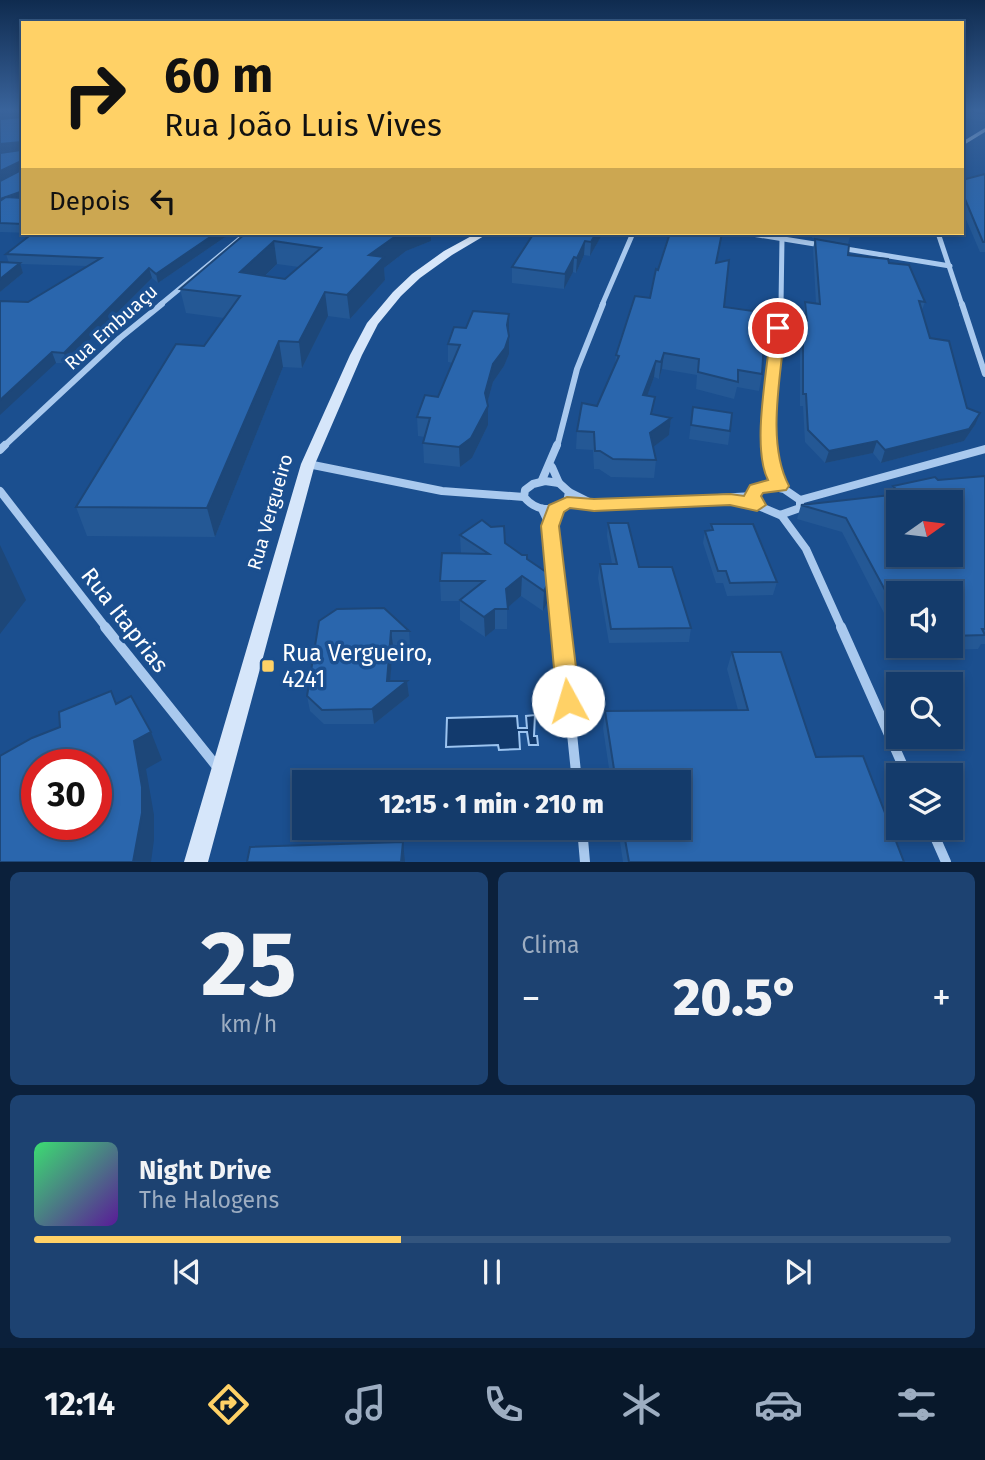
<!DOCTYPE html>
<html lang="pt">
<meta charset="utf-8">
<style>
:root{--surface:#143b6b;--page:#1d4271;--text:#f1f3f6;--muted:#9dadc1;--line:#33557e;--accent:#ffd166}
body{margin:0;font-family:"Fira Sans",sans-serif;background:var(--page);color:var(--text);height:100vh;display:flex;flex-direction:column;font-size:26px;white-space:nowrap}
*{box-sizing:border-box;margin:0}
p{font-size:23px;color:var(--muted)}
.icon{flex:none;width:38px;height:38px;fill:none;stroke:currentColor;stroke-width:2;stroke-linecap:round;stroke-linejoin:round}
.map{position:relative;height:862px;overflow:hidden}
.side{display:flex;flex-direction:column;gap:10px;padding:10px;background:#0b203b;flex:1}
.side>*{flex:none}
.hud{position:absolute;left:21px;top:21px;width:943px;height:214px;border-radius:0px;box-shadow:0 4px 10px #0003,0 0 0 2px var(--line);background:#ffd166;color:#111;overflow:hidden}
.needle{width:46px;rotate:76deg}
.fabs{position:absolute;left:886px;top:490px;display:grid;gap:14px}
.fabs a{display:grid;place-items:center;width:77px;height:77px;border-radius:0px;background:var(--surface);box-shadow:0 4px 10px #0003,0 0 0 2px var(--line);font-size:35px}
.speed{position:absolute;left:21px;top:749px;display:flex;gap:14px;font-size:35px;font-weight:700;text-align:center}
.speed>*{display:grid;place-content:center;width:91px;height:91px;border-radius:50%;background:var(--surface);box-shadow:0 4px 10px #0003,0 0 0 2px var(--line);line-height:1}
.speed .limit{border:10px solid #d22;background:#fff;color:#111}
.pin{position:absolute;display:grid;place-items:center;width:60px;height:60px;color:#fff;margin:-30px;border:4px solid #fff;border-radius:50%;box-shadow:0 2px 7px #0007}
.me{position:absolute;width:77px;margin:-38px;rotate:354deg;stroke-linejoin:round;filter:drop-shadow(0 0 5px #0008)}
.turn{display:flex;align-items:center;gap:24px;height:147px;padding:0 28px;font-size:32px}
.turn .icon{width:91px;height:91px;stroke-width:2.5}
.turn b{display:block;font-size:49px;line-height:60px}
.then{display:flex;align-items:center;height:66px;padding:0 28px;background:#0003;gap:14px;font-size:26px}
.big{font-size:52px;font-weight:800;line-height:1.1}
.side .tile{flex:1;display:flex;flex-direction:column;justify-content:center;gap:10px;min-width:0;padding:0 24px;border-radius:10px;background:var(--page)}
.side .dial{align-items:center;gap:0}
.dial b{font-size:91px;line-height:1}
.song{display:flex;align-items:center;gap:21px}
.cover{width:84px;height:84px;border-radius:10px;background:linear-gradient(135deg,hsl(140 70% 55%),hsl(270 70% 35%))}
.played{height:7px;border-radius:4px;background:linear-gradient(90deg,var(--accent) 40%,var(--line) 40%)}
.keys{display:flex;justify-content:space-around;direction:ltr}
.heat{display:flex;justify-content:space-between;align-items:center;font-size:38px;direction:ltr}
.side .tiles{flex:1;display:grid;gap:10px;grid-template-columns:1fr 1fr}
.tile:last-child{grid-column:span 2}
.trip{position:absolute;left:292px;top:770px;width:399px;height:70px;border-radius:0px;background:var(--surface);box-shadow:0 4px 10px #0003,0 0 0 2px var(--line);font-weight:800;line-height:70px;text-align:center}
.dock{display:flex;height:112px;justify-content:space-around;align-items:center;background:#08182b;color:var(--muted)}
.dock .icon{width:49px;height:49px}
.dock .current{color:var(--accent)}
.dock b{font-size:32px;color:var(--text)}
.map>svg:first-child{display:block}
</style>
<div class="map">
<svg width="985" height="862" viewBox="0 0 985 862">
<rect width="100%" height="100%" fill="#1b4f8f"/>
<polygon fill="#123a6d" stroke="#9cc4f0" stroke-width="2" points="535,715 534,736 537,736 538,745 529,745 527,732 519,732 520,749 499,750 498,745 446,747 447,718 517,716 518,728 527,728 526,716"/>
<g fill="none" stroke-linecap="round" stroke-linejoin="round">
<polyline stroke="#a9c9ee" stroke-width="3.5" points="962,144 985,130"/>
<g stroke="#a9c9ee" stroke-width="5">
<polyline points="746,233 821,245"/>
<polyline points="938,233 962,305"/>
<polyline points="840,248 950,266"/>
<polyline points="160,305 247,233"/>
<polyline points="602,305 633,233"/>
<polyline points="781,305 782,239"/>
</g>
<g stroke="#a9c9ee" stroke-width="6">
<polyline points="962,304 985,374"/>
<polyline points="3,447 120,338 162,304"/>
<polyline points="557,447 577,369 603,304"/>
<polyline points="769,447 781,304"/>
</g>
<g stroke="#a9c9ee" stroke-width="8">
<polyline points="769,445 771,461 780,486"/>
<polyline points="0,450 5,445"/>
<polyline points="308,464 442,491 524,497"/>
<polyline points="552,467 559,483"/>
<polyline points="542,480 557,445"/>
<path d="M545,481L559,483L569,492L567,502C552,513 536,511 524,497L525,490L533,484Z"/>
<polygon points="766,485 784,489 800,500 800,508 780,515 761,507 753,496 756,489"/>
<polyline points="0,491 107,629"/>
<polyline points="569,492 591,503"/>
<polyline points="800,500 985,449"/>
<polyline points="567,502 594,505 753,496"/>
<polyline points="542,509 550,526 561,629"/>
<polyline points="781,515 806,549 842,629"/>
</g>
<g stroke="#a9c9ee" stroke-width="10">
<polyline points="105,627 218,768"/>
<polyline points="561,627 577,782"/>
<polyline points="841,627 907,775"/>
<polyline points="582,828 585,862"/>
<polyline points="931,828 946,862"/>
</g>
<polygon fill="#d6e6fa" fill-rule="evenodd" points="477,233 489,233 452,255 420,278 401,296 378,324 362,355 315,464 208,862 184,862 301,464 350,355 367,323 393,292 412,274 444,251"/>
</g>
<g fill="#245895" fill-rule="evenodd">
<polygon points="962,109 985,109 985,122 962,117"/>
<polygon points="23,115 23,233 231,233 158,283 152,278 67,363 56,363 28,302 87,266 20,264 23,273 0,292 0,262 9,263 6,254 32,233 0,232 0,181 23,169 22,169 0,180 0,153 21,150 23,149 0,152 0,119 22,117"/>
<polygon points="985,174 985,252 980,252 962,210 962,180"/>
<path d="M246,233L431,241L406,251L384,268L385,280L350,319L328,316L302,368L283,367L215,537L87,536L76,507L204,346L224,318L186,313L180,289ZM277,264L299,267L285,279L265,276Z"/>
<polygon points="603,233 590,256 584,255 576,273 573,272 564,289 512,283 512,267"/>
<polygon points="812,233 851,233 848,244 812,238"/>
<polygon points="815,239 848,255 889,263 925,302 922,310 930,338 975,425 964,441 881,463 873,453 825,463 805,442 803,406 800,406 800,331 803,321 803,313 805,302 816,303 813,249"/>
<polygon points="716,263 724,307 752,325 762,374 759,391 737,387 734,399 696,389 697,375 662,369 659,379 654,377 647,396 653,414 671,418 669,435 653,447 656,460 654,478 611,477 599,469 594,469 593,450 576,449 577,431 597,406 615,365 616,355 650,298"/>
<polygon points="509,333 509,354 504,366 493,382 487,403 488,425 472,458 460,467 424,463 423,443 425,437 418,436 417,417 438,397 453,363 448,362 448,344"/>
<polygon points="693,407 730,431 728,445 689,439"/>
<polygon points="985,476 985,644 981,644 978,649 903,651 901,646 950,646 950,593 898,593 898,640 842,532 797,519 801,505 890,496 893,486"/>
<polygon points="608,523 639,567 691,628 689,642 609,643 598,578 600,564 612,564 607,536"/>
<polygon points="711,524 777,582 773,595 727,596 723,583 716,583 703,543 705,531 710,531"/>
<polygon points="460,535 505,543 552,576 551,596 543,611 521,596 507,608 507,629 495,629 485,637 460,620 460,601 441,601 440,581 461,554"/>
<polygon points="319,621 409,631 410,646 393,645 390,681 407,681 409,696 374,724 324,724 310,711 307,696"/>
<polygon points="732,652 816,757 904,862 623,862 618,828 679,828 679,782 611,782 603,728 605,711 738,710 727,669"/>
</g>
<g fill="#1d4779">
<polygon points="21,109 23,115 0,118 0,111"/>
<polygon points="21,142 23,149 0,152 0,144"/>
<polygon points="19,162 22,169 0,180 0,171"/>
<polygon points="23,191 23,199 0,208 0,199"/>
<polygon points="216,233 231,233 158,283 156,274"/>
<polygon points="400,233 431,233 431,241 406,251 384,268 385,280 350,319 347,295 369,255"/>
<polygon points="596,233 603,233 590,256 591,242"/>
<polygon points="274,241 277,264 244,296 240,272"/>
<polygon points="585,241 584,255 576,273 577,258"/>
<polygon points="574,257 573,272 564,289 565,274"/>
<polygon points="20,263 23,273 0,292 0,279"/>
<polygon points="149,268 152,278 67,363 64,353"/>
<polygon points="325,292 328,316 302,368 299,342"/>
<polygon points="509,314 509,331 506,343 507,325"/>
<polygon points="509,336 509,354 504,366 493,382 485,411 488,406 488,425 472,458 460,467 459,447 485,393 493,364"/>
<polygon points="279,341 283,367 215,537 207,508"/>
<polygon points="52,352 56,363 0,415 0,400"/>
<polygon points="664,353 662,369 659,379 661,362"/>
<polygon points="656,361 654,377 641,413 643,395"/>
<polygon points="980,413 975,425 964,441 881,463 885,450"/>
<polygon points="671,418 669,435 648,451 650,433"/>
<polygon points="877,441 873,453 825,463 829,451"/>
<polygon points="0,545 26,600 0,634"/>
<polygon points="522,576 521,596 506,609 506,589"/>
<polygon points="552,576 551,596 543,611 544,591"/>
<polygon points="495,609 495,629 485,637 484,617"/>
<polygon points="391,631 393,645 389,696 387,681"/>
<polygon points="407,681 409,696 374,724 372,709"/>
<polygon points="151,732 162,760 146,769 154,815 154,840 151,862 133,862 134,741"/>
<polygon points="403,842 405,862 401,862"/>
</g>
<g fill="#2a66ad" stroke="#1d4779" stroke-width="2" fill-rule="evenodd">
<polygon points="0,109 19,109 0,111"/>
<polygon points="962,109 985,109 985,114"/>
<polygon points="23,115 23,144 21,142 0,144 0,119 22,117"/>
<polygon points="23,149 23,163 19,162 0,171 0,153 21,150"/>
<polygon points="23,169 23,191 0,199 0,181"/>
<polygon points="985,174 985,242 983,242 965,199 962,199 962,180"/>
<polygon points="6,197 23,198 23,224 0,223 0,201"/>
<polygon points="33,233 216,233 156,274 149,268 64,353 52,352 0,400 0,301 28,302 101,258 6,254"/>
<path d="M246,233H400L369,255L384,257L347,295L325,292L299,342L279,341L207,508L76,507L176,344L204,346L240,296L180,289ZM274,241L321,248L285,279L240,272Z"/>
<polygon points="534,233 596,233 591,242 585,241 577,258 574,257 565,274 512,267"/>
<polygon points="670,233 722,233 716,263 729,260 724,307 753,311 752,325 765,327 762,374 738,370 738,382 698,372 699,359 664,353 661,362 656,361 643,395 655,397 651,414 671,418 650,433 656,460 613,459 600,451 595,451 594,432 577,431 582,403 597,406 619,356 616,355 635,296 650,298 656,269 658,270"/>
<polygon points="815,239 849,245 848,255 888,259 889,263 909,265 925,302 919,301 930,338 949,341 967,408 980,413 969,429 885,450 877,441 829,451 808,430 806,394 803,394 803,321 807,321 805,302 820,304"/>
<polygon points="0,262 20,263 0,279"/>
<polygon points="473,311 509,314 507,325 509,336 505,348 493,364 485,393 488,406 471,438 459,447 423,443 430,418 417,417 425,395 438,397 460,345 448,344 454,327 466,328"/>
<polygon points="693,407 732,413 730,431 691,425"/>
<path d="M985,476V629H982L985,635L950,636V593H898V614L846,518L801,505L900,494L893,486L935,477L938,480ZM898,502H950V555H898Z"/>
<polygon points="482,520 491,527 504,526 505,543 522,555 527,555 527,559 552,576 544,591 522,576 506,589 508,609 495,609 484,617 460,600 484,581 440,581 442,553 489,554 460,535"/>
<polygon points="608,523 628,523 639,567 672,567 691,628 611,629 600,564 617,564"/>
<polygon points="711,524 753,524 777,582 730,583 726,571 718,571 705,531 713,530"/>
<polygon points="384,608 409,631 391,631 387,681 407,681 372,709 322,710 307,696 319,621 337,609"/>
<polygon points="732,652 781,652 816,757 863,756 904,862 629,862 623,828 679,828 679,782 616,782 605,711 748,710"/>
<path d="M111,691L116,704L131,696L151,732L134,741L142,787V813L133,862H0V756L32,738L60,727L59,712ZM37,765H96V824H37Z"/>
<polygon points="403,842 401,862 247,862 250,847"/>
</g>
<linearGradient id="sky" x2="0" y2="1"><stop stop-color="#0f2b4f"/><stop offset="0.48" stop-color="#39639b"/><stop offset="1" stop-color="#39639b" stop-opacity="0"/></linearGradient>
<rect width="985" height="229" fill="url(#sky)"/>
<path fill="#ffd166" stroke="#a68842" stroke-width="2" d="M778,324L785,328C781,376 766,443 789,486L786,490L763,493L761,496L766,505L757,511L730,505L594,511L570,508L564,512L559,526L580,701L576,707L568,710L560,707L557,701L541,526L549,505L567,497L594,499L730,494L744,496L750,485L768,480C751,447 768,367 771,328Z"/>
<rect fill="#ffd166" stroke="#1b4f8f" stroke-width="2.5" x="261" y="659" width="14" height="14" rx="3.5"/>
<g text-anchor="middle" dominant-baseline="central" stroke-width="7" stroke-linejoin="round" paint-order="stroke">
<g font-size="19" fill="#fff" stroke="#1b4f8f">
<text transform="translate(111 327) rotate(-42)">Rua Embuaçu</text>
<text transform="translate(270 512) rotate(-74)">Rua Vergueiro</text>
</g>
<g font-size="23" fill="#fff" stroke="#1b4f8f">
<text transform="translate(125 620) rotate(52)">Rua Itaprias</text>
</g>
<g font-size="23" fill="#fff" stroke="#1b4f8f" text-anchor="start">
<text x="282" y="653">Rua Vergueiro,<tspan x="282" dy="26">4241</tspan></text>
</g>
</g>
</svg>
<div class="fabs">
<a><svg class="needle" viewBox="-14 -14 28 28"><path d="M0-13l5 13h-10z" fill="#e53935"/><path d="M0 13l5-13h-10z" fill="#9dadc1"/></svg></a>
<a><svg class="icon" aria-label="sound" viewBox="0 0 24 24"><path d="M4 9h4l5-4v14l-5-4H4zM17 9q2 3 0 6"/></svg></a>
<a><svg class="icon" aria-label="search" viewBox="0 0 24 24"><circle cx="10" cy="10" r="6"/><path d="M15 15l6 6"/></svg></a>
<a><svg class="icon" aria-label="layers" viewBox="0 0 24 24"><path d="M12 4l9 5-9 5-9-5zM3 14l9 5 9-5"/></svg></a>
</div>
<div class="speed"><div class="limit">30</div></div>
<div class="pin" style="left:778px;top:328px;background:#d93025"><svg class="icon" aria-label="arrive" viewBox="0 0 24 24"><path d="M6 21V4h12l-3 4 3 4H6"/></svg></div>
<svg class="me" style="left:568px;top:701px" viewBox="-20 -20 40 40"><circle r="19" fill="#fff"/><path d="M0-13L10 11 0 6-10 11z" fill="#ffd166"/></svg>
<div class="trip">12:15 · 1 min · 210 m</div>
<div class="hud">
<div class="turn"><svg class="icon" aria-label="right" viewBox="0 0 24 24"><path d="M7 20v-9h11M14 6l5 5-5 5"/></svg><div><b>60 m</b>Rua João Luis Vives</div></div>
<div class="then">Depois<svg class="icon" aria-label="left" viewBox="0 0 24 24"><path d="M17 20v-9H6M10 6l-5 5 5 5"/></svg></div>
</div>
</div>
<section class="side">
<div class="tiles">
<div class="tile dial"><b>25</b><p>km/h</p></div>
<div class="tile"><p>Clima</p>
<div class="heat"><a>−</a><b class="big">20.5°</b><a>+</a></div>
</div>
<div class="tile">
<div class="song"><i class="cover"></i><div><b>Night Drive</b><p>The Halogens</p></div></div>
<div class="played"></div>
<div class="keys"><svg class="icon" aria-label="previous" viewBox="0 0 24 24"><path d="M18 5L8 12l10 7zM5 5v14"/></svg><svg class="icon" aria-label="pause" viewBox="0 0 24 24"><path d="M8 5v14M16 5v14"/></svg><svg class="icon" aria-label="next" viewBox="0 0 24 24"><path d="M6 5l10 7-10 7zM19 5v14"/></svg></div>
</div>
</div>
</section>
<nav class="dock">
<b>12:14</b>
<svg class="icon current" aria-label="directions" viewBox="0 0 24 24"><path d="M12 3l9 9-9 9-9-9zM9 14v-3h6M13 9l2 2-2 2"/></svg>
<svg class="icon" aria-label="music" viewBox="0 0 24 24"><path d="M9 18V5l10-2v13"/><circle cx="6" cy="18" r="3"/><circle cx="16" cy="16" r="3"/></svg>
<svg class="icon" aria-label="phone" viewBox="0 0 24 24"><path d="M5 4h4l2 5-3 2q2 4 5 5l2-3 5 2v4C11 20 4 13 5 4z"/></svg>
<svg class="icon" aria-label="climate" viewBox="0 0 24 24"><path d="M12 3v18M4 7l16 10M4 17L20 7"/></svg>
<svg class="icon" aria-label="car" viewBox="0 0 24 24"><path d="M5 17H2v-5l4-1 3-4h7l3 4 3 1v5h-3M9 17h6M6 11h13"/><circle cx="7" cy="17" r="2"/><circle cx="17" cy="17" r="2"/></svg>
<svg class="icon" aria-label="filters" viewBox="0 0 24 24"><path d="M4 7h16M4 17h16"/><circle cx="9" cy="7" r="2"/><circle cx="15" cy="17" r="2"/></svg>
</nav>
